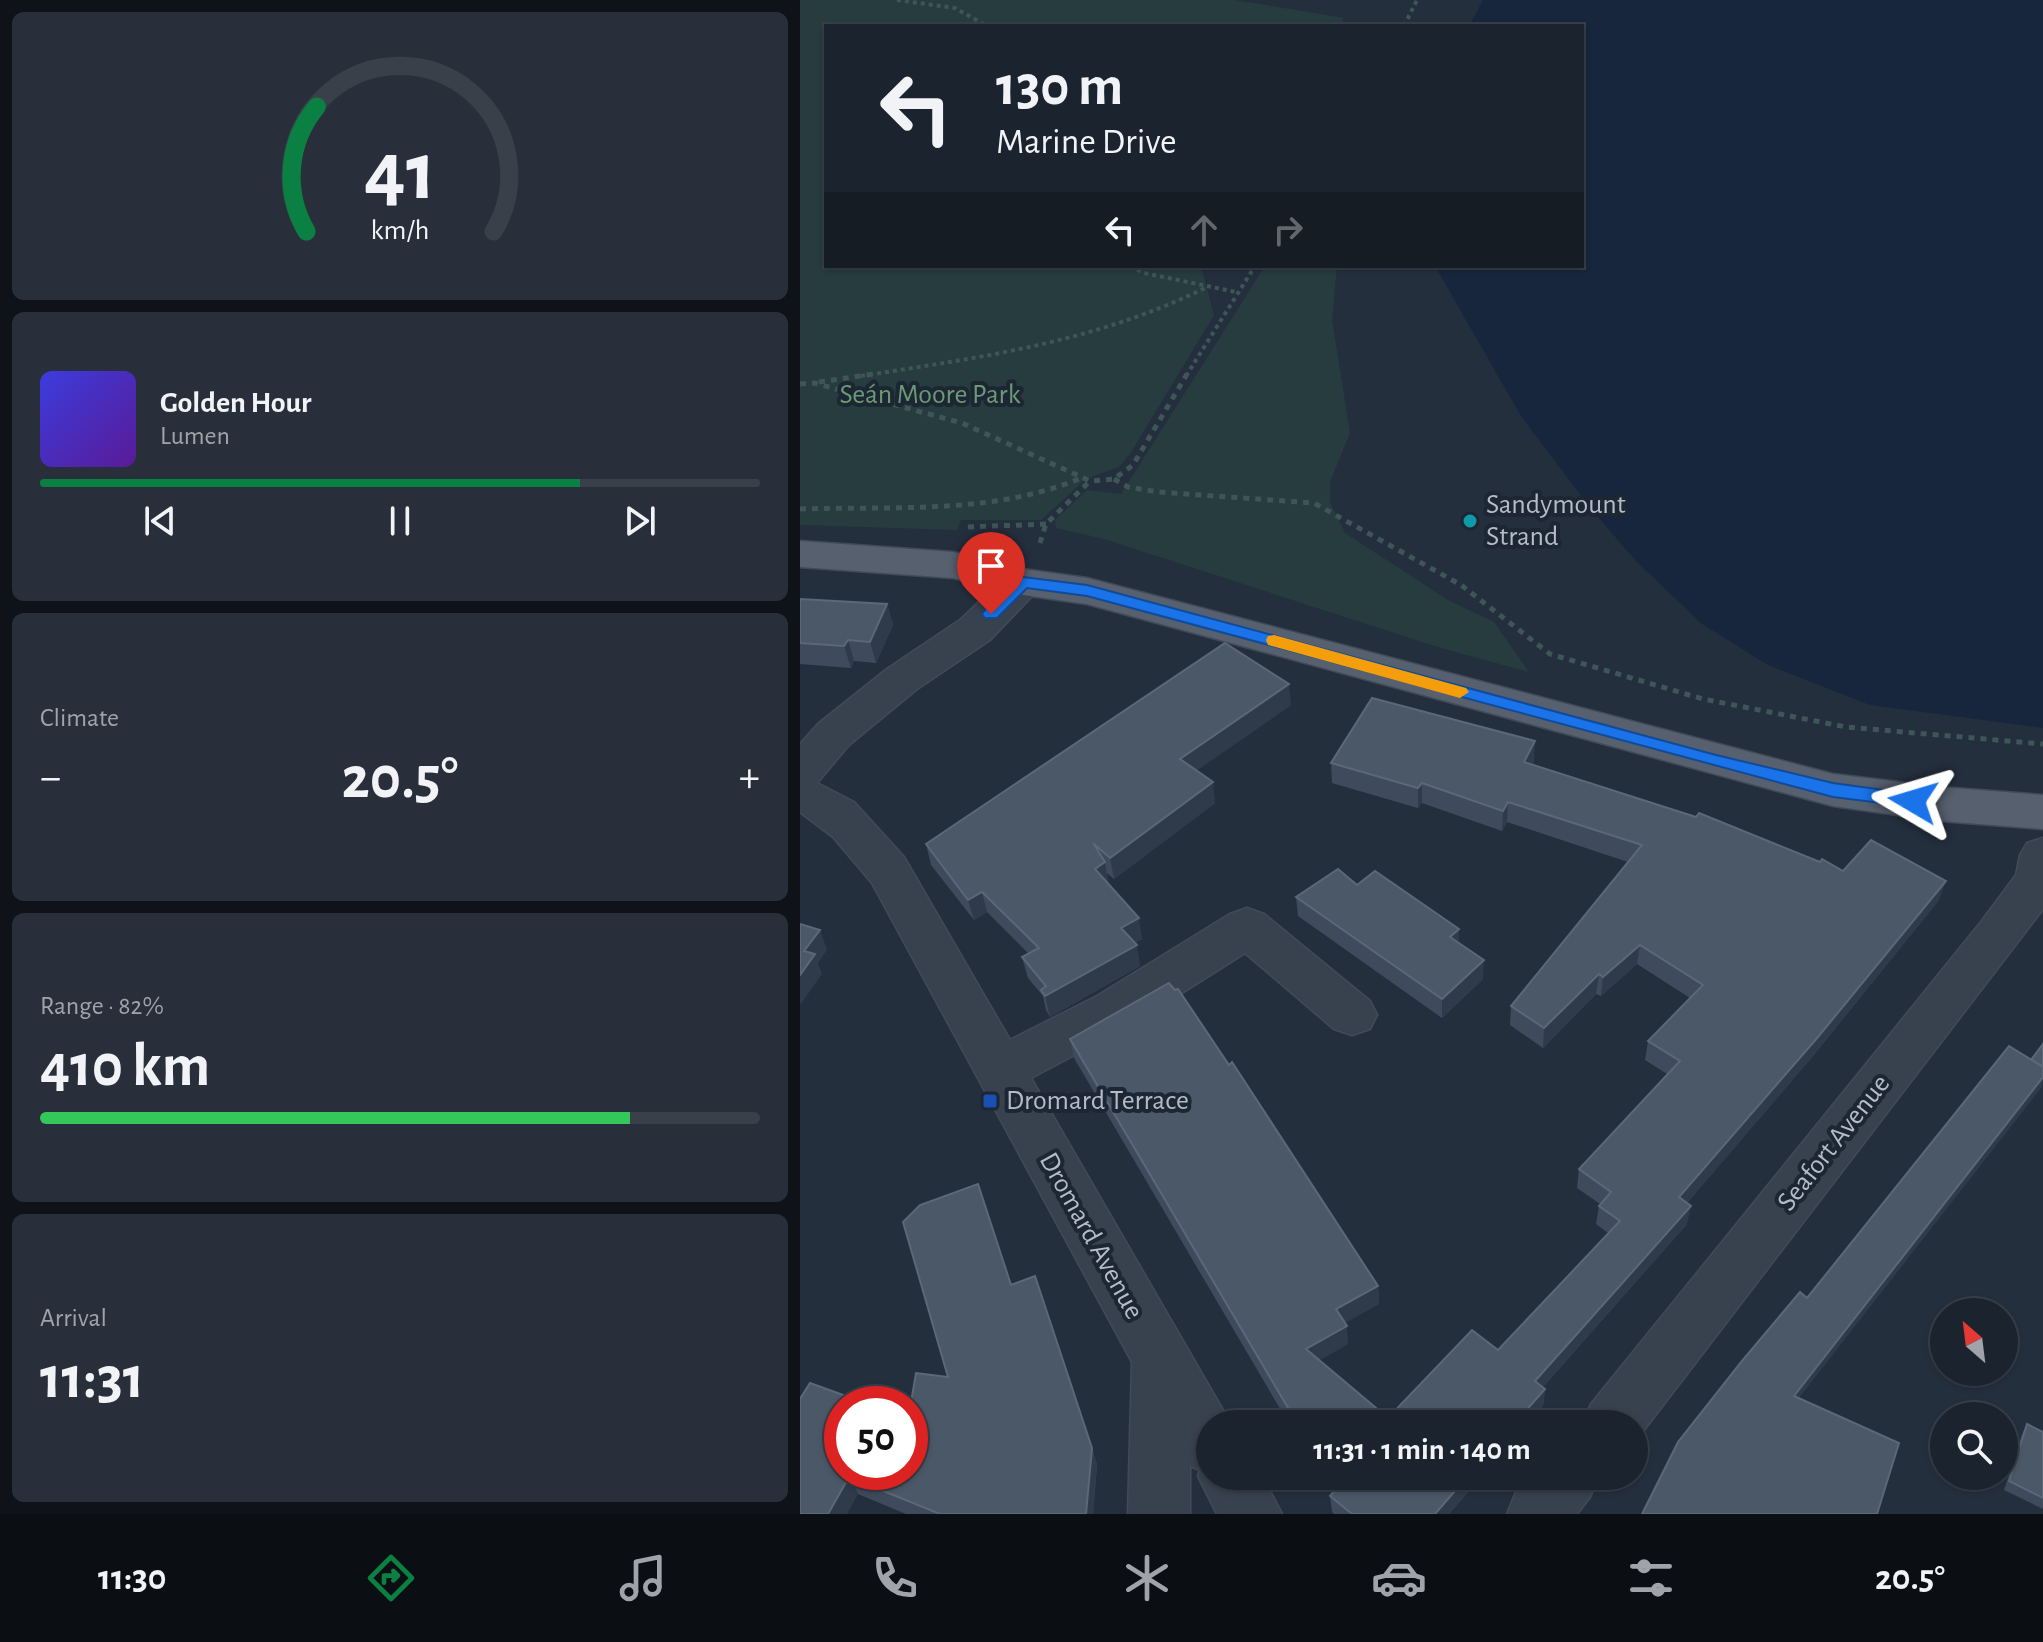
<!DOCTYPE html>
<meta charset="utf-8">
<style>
:root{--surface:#1b232e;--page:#282f3a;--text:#f1f3f6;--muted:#a0a4aa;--line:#39404a;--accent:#0b8043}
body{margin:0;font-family:"Alegreya Sans",sans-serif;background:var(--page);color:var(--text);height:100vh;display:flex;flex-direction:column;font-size:30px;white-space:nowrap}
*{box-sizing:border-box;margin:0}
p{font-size:26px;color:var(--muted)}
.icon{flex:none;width:44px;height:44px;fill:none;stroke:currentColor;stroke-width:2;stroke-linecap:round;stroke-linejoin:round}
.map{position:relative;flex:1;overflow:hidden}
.drawer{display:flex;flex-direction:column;gap:12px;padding:12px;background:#0f1319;width:800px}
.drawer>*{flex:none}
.hud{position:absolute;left:24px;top:24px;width:760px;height:244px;border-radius:0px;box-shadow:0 2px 6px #0004,0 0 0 2px var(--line);background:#1b232e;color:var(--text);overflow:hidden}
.needle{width:52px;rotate:332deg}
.controls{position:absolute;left:1130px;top:1298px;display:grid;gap:16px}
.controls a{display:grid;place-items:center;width:88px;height:88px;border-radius:50%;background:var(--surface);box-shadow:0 2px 6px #0004,0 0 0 2px var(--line);font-size:40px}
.speed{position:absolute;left:24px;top:1386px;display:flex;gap:16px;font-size:40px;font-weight:700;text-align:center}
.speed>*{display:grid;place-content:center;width:104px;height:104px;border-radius:50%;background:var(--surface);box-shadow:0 2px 6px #0004,0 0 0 2px var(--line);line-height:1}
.speed .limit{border:12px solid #d22;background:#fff;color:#111}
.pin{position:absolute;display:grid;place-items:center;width:68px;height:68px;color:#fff;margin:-82px -34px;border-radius:50% 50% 50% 0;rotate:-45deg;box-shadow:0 0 8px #0007}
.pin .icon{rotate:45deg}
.me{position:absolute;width:88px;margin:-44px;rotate:277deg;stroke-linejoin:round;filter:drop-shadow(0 0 6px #0008)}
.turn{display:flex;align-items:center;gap:28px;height:168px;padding:0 40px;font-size:36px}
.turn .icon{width:104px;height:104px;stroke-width:2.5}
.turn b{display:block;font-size:56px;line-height:68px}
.lanes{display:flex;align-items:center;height:76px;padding:0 40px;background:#0003;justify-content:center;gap:40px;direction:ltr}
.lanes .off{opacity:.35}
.big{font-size:60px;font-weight:700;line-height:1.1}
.drawer .widget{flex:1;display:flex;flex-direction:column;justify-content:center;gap:12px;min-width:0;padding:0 28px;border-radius:12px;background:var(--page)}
.drawer .dial{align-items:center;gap:0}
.dial svg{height:208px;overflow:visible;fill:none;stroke:var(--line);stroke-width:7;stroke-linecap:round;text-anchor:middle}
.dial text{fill:var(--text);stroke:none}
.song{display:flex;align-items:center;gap:24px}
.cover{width:96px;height:96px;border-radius:12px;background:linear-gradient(135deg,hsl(240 70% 55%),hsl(270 70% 35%))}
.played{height:8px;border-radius:4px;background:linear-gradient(90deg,var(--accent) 75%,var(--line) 75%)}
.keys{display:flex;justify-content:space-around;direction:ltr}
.heat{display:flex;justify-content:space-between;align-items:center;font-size:44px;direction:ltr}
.charge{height:12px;border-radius:6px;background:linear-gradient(90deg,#34c759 82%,var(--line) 0)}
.trip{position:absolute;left:396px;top:1410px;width:452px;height:80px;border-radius:40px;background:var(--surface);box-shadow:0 2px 6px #0004,0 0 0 2px var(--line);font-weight:700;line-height:80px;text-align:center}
.tabs{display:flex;height:128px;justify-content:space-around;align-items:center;background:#0b0e12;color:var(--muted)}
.tabs .icon{width:56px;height:56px}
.tabs .active{color:var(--accent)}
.tabs b{font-size:36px;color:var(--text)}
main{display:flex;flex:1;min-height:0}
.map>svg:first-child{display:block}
</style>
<main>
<section class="drawer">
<div class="widget dial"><svg viewBox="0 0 100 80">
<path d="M14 69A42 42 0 1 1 86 69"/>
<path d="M14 69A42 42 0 0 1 18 21" stroke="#0b8043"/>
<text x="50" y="56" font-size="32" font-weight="700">41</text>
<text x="50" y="72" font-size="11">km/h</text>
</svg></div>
<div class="widget">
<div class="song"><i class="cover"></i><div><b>Golden Hour</b><p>Lumen</p></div></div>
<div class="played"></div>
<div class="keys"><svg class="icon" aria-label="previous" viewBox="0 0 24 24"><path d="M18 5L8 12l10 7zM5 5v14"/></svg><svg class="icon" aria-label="pause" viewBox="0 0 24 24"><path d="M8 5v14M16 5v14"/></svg><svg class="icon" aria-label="next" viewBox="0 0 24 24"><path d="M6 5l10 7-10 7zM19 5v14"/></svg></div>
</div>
<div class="widget"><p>Climate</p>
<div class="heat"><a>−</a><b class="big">20.5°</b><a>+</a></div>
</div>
<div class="widget"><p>Range · 82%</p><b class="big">410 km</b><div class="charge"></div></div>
<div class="widget"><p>Arrival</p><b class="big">11:31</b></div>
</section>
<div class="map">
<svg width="1243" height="1514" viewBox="0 0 1243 1514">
<rect width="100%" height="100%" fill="#242f3e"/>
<g fill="#263c3f">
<polygon points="0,0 435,0 544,18 540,26 26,26 26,266 401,266 414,315 330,454 319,467 286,479 241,520 161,520 157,530 0,525"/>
<polygon points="465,266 537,266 532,320 550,433 530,482 530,502 545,533 648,600 694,622 729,672 641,648 304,539 256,528 255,520 287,490 321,494"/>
</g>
<polygon fill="#17263c" points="683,0 1243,0 1243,728 1070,705 968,665 902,624 837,562 791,509 721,416 635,266 782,266 782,26 669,26"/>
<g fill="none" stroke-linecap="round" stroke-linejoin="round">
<defs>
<g id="minor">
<polygon points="223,569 237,573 243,582 237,591 190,640 117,689 49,745 17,783 54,802 104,857 210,1040 297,996 430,914 447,908 464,914 570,1001 577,1015 570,1029 552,1035 534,1029 445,953 333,1024 231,1078 431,1424 410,1424 410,1476 462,1476 482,1514 417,1514 398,1476 400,1470 390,1466 390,1514 328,1514 332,1362 72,883 33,837 0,812 0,744 19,723 87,669 160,620 209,573"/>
<polygon points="1243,838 1243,909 834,1443 834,1424 782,1424 791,1404 1181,922 1216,875 1220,855 1227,843"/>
<polygon points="730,1476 799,1476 790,1497 777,1514 707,1514 716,1492"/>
</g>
<polygon id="major" points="0,541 153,552 223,569 287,578 1033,774 1140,787 1243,795 1243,829 1140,821 1033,806 287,604 223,595 153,578 0,567"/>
</defs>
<use href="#minor" stroke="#414a57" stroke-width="3"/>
<use href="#major" stroke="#414a57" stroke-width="3"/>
<g stroke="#3f5557" stroke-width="4" stroke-dasharray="4 4" stroke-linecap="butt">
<polyline points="97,0 155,8 187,26"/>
<polyline points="604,26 617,0"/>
<polyline points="330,266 344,273 436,292"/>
<path d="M61,376C183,357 297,342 409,286"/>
<polyline points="386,376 455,266"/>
</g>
<g stroke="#3f5557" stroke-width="5" stroke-dasharray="6 6" stroke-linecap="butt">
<polyline points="19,382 74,374"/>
<polyline points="0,384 14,383 162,423 290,481 314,479 333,465 387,374"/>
<polyline points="314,479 328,487 358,492 514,503 661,585 750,654 903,699 1046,727 1243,744"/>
<path d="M0,509C94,506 193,515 281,478"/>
<polyline points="168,527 246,524"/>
<polyline points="240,543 246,524 290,481"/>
</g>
<use href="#minor" fill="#38414e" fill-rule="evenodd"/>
<use href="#major" fill="#56606e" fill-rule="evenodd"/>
</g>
<g fill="#3f4b5c">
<polygon points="0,599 87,604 93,625 76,663 54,661 51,668 0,664"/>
<polygon points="491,705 397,770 415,803 314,879 307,873 308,883 307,883 342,939 335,943 340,966 250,1017 246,1010 243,996 228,978 222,957 229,954 187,912 174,920 131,865 126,844"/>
<polygon points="734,761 732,764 1043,871 1139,900 1013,1056 887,1203 887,1224 743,1387 745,1389 743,1406 727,1424 489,1424 274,1058 270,1039 578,1286 579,1304 544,1323 548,1344 519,1360 588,1418 698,1350 808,1233 796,1224 799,1206 800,1204 777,1188 779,1169 867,1074 845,1060 848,1041 890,998 837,964 801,996 796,994 743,1048 710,1025 711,1006 828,862 707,822 702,831 622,803 618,808 532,783 531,763"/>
<polygon points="557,885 659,943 683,979 642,1018 498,916 496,897"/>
<polygon points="211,1285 292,1448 297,1465 293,1514 106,1514 58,1494 0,1399 110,1472 148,1377"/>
<polygon points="1227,1424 1243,1432 1243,1509 1204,1490 1222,1434"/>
<polygon points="524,1476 682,1476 649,1514 534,1514 532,1512 530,1496 537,1488"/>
</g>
<g fill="#2f3b4b">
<polygon points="87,604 93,625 76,663 70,642"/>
<polygon points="48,640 54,661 51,668 44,646"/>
<polygon points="489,684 491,705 383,780 380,759"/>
<polygon points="735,741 734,761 723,782 724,762"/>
<polygon points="413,782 415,803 314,879 310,858"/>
<polygon points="622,783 622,803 618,808 618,788"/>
<polygon points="708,802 707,822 702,831 703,811"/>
<polygon points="305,862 308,883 298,890 295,869"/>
<polygon points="1146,881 1139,900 1013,1056 876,1216 879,1197"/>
<polygon points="182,892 187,912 174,920 168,900"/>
<polygon points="339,918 342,939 325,949 321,928"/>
<polygon points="659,929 659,948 650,937"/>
<polygon points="20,930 27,950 18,963 22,974 0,1005 0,975 4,951"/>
<polygon points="337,945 340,966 250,1017 245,996"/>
<polygon points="840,945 837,964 801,996 803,977"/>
<polygon points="684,960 683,979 642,1018 642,999"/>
<polygon points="799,974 796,994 743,1048 744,1028"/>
<polygon points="1243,1077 1243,1083 1241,1088 988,1412 994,1396"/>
<polygon points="891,1206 887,1224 733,1398 735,1381"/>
<polygon points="578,1286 579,1304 537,1327 536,1309"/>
<polygon points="547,1326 548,1344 508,1367 506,1349"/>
<polygon points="745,1389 743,1406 727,1424 714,1424"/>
<polygon points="292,1448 297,1465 293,1514 286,1514"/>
<polygon points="668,1476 682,1476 649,1514 635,1514"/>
<polygon points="49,1477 58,1494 47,1514 28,1514"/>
</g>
<g fill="#4b5868" stroke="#5c6777" stroke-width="2">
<polygon points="0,599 87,604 70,642 48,640 44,646 0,643"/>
<polygon points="425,643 489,684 380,759 413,782 310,858 293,843 305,862 295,869 339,918 321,928 337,945 245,996 241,990 246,986 222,957 239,948 182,892 168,900 126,844"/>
<polygon points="572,698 735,741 724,762 896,817 899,813 1020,862 1022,859 1043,871 1071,840 1146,881 1018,1037 879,1197 891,1206 735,1381 745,1389 714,1424 489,1424 494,1418 270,1039 369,983 375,990 378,989 429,1065 432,1062 578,1286 536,1309 547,1326 506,1349 588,1418 672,1330 698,1350 820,1221 799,1206 811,1192 779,1169 880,1061 848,1041 903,985 840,945 803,977 799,974 744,1028 711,1006 842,845 708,802 703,811 622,783 618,788 531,763"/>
<polygon points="538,869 557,885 575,871 659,929 650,937 684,960 642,999 496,897"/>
<polygon points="0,924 20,930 4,951 15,954 0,975"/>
<polygon points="1243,1044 1243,1067 1231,1060"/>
<polygon points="1209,1046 1243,1067 1243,1077 994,1396 1099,1443 1077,1514 842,1514 878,1442 942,1361 1000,1292 1007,1298"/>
<polygon points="178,1184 211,1285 235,1276 292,1448 286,1514 140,1514 49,1477 28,1514 0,1514 0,1399 10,1383 68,1404 42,1404 42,1472 110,1472 110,1408 116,1373 148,1377 103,1222 120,1205"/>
<polygon points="1227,1424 1243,1432 1243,1498 1209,1481"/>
<polygon points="541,1476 668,1476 635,1514 552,1514 530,1496 545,1479"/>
</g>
<polygon fill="#1a73e8" stroke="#114b97" stroke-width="2" points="223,577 287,585 916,755 1033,783 1113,794 1122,801 1113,807 1033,797 287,596 227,588 197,618 185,618 182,614 185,610 217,578"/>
<polygon fill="#f59e0b" points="474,635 666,688 669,692 660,698 468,645 466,640 468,636"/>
<circle fill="#0f9aa8" stroke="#1d2633" stroke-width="3" cx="670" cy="521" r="8"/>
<rect fill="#1a4fb4" stroke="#1d2633" stroke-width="3" x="182" y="1093" width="16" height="16" rx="4"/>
<g text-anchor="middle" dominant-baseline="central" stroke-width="8" stroke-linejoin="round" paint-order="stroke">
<g font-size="28" fill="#6b9a76" stroke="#1d2633">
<text x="130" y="395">Seán Moore Park</text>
</g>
<g font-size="28" fill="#b4bcc9" stroke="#1d2633" text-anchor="start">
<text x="686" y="505">Sandymount<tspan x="686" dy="32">Strand</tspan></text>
<text x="206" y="1101">Dromard Terrace</text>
</g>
<g font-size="28" fill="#b4bcc9" stroke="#1d2633">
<text transform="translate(1034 1143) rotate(-52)">Seafort Avenue</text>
<text transform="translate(291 1236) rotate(61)">Dromard Avenue</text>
</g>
</g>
</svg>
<div class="controls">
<a><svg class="needle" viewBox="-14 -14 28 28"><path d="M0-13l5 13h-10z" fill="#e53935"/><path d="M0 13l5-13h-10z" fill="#a0a4aa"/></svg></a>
<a><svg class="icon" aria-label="search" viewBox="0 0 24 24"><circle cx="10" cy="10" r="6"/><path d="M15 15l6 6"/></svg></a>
</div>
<div class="speed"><div class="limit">50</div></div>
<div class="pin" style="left:191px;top:614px;background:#d93025"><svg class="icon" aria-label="arrive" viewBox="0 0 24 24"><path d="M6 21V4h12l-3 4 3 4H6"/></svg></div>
<svg class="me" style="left:1113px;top:801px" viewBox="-20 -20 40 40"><path d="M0-17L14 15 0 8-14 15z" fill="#1a73e8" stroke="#fff" stroke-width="4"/></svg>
<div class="trip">11:31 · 1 min · 140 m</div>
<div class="hud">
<div class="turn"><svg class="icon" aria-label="left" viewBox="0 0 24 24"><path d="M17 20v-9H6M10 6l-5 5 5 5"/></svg><div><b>130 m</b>Marine Drive</div></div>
<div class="lanes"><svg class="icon" aria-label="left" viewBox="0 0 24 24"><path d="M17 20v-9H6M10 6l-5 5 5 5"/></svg><svg class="icon off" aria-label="ahead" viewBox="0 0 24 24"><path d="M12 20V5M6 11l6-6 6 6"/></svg><svg class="icon off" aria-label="right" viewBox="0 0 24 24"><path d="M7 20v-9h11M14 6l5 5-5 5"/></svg></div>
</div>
</div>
</main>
<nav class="tabs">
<b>11:30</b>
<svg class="icon active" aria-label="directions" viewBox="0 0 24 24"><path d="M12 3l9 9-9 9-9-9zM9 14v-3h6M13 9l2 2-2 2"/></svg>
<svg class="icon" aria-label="music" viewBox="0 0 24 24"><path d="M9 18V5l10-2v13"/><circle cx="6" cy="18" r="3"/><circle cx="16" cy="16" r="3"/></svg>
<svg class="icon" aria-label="phone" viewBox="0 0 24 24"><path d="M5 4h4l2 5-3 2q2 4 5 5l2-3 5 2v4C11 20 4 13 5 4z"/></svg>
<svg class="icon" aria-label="climate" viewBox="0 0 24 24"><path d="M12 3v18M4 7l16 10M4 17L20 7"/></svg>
<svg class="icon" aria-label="car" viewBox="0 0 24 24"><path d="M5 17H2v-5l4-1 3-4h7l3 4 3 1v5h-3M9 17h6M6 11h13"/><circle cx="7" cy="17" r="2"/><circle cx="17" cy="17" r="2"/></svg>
<svg class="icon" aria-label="filters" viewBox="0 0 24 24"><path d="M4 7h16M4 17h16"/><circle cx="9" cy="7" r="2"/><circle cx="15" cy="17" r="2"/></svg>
<b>20.5°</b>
</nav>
